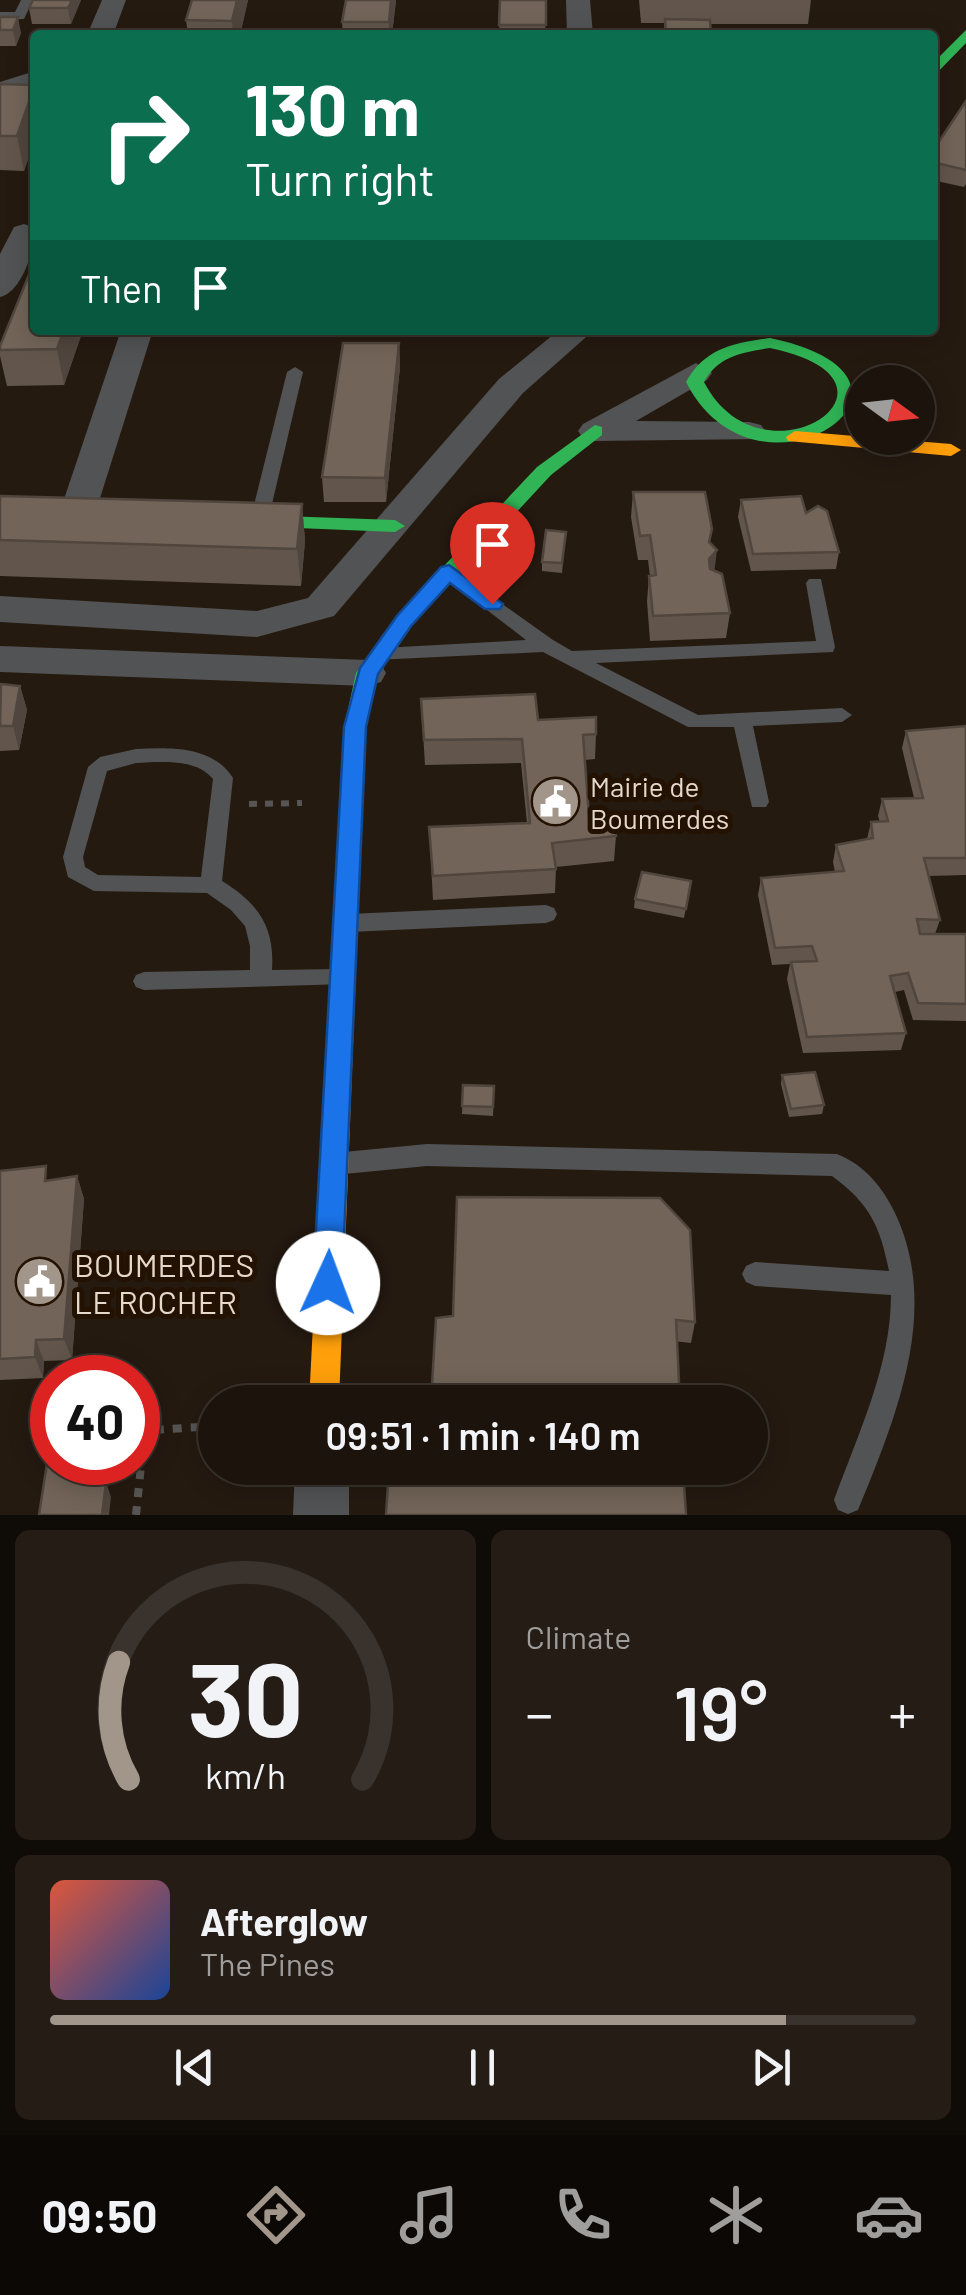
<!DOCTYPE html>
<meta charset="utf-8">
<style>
:root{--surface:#1c140c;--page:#251d15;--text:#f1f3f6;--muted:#a09e9d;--line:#3a332d;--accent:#a2968b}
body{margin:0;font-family:Barlow,sans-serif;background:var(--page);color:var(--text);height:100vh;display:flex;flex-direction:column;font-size:38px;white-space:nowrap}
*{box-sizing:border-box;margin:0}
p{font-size:32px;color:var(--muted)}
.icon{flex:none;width:55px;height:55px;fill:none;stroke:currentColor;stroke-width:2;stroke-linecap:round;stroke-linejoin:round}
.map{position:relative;height:1515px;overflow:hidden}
.side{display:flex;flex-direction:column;gap:15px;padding:15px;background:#0f0b07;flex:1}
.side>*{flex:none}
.banner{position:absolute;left:30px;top:30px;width:908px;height:305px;border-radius:10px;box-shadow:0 5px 25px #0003,0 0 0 2px var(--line);background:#0b6e4f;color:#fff;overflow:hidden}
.needle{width:65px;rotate:105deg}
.buttons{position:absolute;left:845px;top:365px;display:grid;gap:20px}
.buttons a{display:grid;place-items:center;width:90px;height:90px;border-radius:50%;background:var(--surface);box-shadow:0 5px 25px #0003,0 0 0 2px var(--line);font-size:50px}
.speed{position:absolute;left:30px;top:1355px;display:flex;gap:20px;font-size:50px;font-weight:700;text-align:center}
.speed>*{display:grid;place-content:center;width:130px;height:130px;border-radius:50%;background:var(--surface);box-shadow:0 5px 25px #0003,0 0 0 2px var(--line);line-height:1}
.speed .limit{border:15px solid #d22;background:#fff;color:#111}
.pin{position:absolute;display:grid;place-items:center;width:85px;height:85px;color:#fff;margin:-102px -42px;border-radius:50% 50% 50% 0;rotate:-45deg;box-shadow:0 0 10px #0007}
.pin .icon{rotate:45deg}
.me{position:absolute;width:110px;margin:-55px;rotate:2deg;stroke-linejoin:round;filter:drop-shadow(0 0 8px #0008)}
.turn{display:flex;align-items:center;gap:35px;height:210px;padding:0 50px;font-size:45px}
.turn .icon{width:130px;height:130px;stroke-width:2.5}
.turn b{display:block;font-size:70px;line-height:85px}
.then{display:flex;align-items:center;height:95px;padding:0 50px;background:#0003;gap:20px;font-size:38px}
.big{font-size:75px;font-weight:600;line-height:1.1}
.side .card{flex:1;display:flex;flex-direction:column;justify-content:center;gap:15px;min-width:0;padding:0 35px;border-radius:15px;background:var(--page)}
.side .dial{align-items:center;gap:0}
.dial svg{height:260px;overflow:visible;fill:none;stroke:var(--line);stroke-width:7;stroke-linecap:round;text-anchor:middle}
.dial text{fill:var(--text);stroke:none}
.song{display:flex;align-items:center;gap:30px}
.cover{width:120px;height:120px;border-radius:15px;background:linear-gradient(135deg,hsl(10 70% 55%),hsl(220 70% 35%))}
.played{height:10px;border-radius:5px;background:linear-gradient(90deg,var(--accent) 85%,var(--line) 85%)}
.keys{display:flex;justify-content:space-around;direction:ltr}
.heat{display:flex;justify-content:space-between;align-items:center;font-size:55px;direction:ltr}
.side .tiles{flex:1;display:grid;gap:15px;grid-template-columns:1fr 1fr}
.card:last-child{grid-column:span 2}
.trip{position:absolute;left:198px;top:1385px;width:570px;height:100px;border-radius:50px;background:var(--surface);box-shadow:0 5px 25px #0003,0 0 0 2px var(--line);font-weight:600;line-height:100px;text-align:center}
.tabs{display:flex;height:160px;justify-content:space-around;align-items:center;background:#0b0805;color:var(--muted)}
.tabs .icon{width:70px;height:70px}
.tabs .selected{color:var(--accent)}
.tabs b{font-size:45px;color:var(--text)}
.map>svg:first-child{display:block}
</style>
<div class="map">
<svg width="966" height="1515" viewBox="0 0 966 1515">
<rect width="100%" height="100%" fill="#251a10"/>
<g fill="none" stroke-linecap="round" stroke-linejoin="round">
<polyline stroke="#565553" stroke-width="6" stroke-dasharray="8 8" stroke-linecap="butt" points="249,804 302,803"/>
<polyline stroke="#565553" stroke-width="8" stroke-dasharray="9 9" stroke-linecap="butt" points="136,1515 143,1446 153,1430 215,1426"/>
<g fill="#525354" fill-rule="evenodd">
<polygon points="21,0 33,0 24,19 0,20 0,12 15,12"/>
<polygon points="295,367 303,372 268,521 259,527 250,521 287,372"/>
<polygon points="449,566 553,640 572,651 816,641 806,583 809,579 821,579 835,647 833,652 596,663 698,715 842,708 852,715 842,722 753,726 769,802 766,807 752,807 734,727 688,727 543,652 375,660 373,655 375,650 382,648 526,640 443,576 440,572 443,568"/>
<path d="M136,749C171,747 213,746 233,778L222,881C258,903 275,927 272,970L338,969L346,972L349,978L346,984L144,990L136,987L133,981L136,975L144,972L250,970V946L245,926L231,910L207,893L94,891L68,877L63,857L88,767L100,757ZM136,763C161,762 196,758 213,779L201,877L98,875L85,867L83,857L107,771Z"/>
<polygon points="546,905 554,908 557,914 554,920 546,923 349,932 341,929 338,923 341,917 349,914"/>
<path d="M427,1144L837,1154C865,1165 883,1188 895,1213C941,1310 896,1417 858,1510L848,1514L838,1510L834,1500C858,1434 891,1366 891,1295L755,1286L746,1282L742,1274L746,1266L755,1262L889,1271C880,1226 870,1204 832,1176L427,1166L344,1174L335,1170L332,1163L335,1156L344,1152Z"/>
</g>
<g fill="#525354" fill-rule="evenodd">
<polygon points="102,0 126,0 113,35 87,35"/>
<polygon points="566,0 590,0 593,35 567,35"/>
<polygon points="35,71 35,88 0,99 0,82"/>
<path d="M24,224L35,228C35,249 22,292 0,297V254L14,227Z"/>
<polygon points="121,330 153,330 95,514 89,522 65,522 59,514"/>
<polygon points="559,330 594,330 523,393 334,616 257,637 0,622 0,596 257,611 308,598 499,379"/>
<polygon points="696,363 712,373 707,380 636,421 749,422 761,425 766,432 761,439 595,441 583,438 578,431 583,424"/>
<polygon points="0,646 367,660 381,664 386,673 381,682 367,686 0,672"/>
<polygon points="295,1468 349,1468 349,1515 293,1515"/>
</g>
<g fill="#30b455" fill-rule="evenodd">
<polygon points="966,30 966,43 932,78 932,64"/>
<path d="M770,338C966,379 758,523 686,382C705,348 734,343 770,338ZM770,348C930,381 763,495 704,382C718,356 743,352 770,348Z"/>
<polygon points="595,425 602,427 602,435 551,475 411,626 378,674 366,727 358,919 355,926 346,929 337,926 334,919 344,727 356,673 397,616 537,467"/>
<polygon points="228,514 395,520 405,526 395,532 221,525 218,520 221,515"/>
</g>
<g fill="#ff9f0a" fill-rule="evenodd">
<polygon points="795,431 951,444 961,450 951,456 788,441 786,437"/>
<polygon points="346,909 355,912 358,919 339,1402 309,1402 334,919 337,912"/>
</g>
</g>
<g fill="#62564c">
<polygon points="33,0 81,0 71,24 32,24 29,8"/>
<polygon points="192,0 248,0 240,35 188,35 186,20"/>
<polygon points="396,0 392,35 343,35 342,22"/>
<polygon points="500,0 546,0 545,35 499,35"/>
<polygon points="639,0 811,0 808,24 710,24 711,35 664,35 664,23 641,23"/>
<polygon points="0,17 21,33 16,46 0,46"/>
<polygon points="0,84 35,85 35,139 24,171 0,170"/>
<polygon points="966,101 966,184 964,187 932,180 932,152"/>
<polygon points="35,330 83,330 64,385 7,386 0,356 0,346"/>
<polygon points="399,343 400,367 386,502 324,502 322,477"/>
<polygon points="633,492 710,544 714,570 730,613 726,638 650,641 647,601 649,576 650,576 648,560 638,560 631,517"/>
<polygon points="0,496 302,504 305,541 301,586 0,576"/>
<polygon points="741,500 806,513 839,552 836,569 751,571 738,517"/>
<polygon points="566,532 562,573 542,571 542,562"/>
<polygon points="0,685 20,686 27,710 19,750 0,751"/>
<polygon points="421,699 538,720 596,734 595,759 585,760 589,817 616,836 614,861 556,867 555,893 433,900 429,827 527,823 521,763 425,765"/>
<polygon points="966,726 966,875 928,876 940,920 935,934 966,934 966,1021 913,1020 904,990 895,992 906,1033 901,1050 803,1053 787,979 790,964 772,965 758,895 761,878 835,872 833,862 836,845 867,839 871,822 880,822 878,816 882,799 914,798 902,748 906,731"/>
<polygon points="691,881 684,918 634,908 635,899"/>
<polygon points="782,1075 824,1105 822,1114 789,1117 781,1084"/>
<polygon points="463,1085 494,1086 493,1116 462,1114"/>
<polygon points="0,1171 51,1181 77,1176 84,1199 72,1360 44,1361 43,1378 0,1380"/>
<polygon points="457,1197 695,1322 691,1343 453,1316"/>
</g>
<g fill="#50463e">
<polygon points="72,0 81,0 71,24 68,8"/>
<polygon points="237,0 248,0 240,35 233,35 232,21"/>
<polygon points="391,0 396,0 392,35 389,35 389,22"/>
<polygon points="18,17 21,33 16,46 13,30"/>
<polygon points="35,87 35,139 24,171 17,136"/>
<polygon points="64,330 83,330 64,385 57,349"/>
<polygon points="399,343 400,367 386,502 385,478"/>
<polygon points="302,504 305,541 301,586 297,549"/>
<polygon points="717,550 714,574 706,584 709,559"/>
<polygon points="20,686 27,710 19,750 13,726"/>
<polygon points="77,1176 84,1199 72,1360 64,1339"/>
<polygon points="36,1340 44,1361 43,1378 35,1357"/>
<polygon points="103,1462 110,1462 107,1485 111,1497 109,1515 102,1515 100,1483"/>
</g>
<g fill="#726458" stroke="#50463e" stroke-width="2.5">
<polygon points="33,0 72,0 68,8 29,8"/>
<polygon points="192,0 237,0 232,21 186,20"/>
<polygon points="346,0 391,0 389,22 342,22"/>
<polygon points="500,0 546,0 546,25 499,25"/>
<polygon points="0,17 18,17 13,30 0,30"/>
<polygon points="665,19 710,20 711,35 666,35"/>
<polygon points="0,84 35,85 17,136 0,136"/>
<polygon points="966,101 966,170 932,162 932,152"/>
<polygon points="35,260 35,330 64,330 57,349 0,350 0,346"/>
<polygon points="343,343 399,343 385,478 322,477"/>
<polygon points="633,492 705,492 712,529 709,542 717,550 709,559 710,569 722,574 730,613 653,616 649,576 656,575 650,535 640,536"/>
<polygon points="0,496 302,504 297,549 0,540"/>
<polygon points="801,496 806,513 818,506 827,511 839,552 753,554 741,500"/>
<polygon points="546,530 566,532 562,563 542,562"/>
<polygon points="1,684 20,686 13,726 0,726"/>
<polygon points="535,694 538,720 596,717 596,734 583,735 589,817 613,816 616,836 552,843 556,869 433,876 429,827 530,823 522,739 424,740 421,699"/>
<polygon points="966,726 966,858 924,858 940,920 917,919 920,934 966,934 966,1004 918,1003 908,973 890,976 906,1033 807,1037 791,962 817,961 812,946 775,948 761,878 844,871 836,845 873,838 871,822 888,821 882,799 923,798 906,731"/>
<polygon points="642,872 691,881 686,909 635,899"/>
<polygon points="815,1072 824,1105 791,1109 782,1075"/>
<polygon points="463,1085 494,1086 493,1107 462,1106"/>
<polygon points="46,1166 45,1181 77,1176 64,1339 36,1340 35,1357 0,1359 0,1171"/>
<polygon points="457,1197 660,1198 690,1230 695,1322 676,1320 680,1402 431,1402 436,1318 453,1316"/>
<polygon points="52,1431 52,1462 103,1462 100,1483 106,1483 102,1515 39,1515"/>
<polygon points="389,1468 683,1468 686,1515 386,1515"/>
</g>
<polygon fill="#1a73e8" stroke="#114b97" stroke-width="2.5" points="449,565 503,604 500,609 485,609 450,583 411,626 378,674 366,727 342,1283 338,1292 328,1296 318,1292 313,1283 344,727 360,668 397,616 441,567"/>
<defs>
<symbol id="civic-disc" viewBox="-11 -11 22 22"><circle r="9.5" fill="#a2968b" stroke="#231101"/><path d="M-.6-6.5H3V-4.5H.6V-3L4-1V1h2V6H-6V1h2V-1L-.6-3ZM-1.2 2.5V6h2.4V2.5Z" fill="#fff"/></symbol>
</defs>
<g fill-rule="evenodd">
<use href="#civic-disc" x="528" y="774" width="55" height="55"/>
<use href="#civic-disc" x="12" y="1254" width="55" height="55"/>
</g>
<g text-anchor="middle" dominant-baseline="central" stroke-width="10" stroke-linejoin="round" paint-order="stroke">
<g font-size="28" fill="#e5d8cd" stroke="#231101" text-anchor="start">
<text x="590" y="786">Mairie de<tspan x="590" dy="32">Boumerdes</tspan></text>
</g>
<g font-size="32" fill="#e5d8cd" stroke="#231101" text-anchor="start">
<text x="74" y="1264">BOUMERDES<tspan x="74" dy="37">LE ROCHER</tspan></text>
</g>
</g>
</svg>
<div class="buttons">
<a><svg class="needle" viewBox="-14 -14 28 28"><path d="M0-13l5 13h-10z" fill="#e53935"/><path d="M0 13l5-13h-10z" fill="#a09e9d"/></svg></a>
</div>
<div class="speed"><div class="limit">40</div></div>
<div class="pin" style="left:492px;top:604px;background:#d93025"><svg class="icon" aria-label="arrive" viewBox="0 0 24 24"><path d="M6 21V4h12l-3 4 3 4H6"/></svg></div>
<svg class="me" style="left:328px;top:1283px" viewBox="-20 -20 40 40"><circle r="19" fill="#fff"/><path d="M0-13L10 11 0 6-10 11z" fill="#1a73e8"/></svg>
<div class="trip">09:51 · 1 min · 140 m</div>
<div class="banner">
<div class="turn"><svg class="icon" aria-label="right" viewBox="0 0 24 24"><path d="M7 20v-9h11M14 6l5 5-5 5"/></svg><div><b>130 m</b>Turn right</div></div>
<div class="then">Then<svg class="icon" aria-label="arrive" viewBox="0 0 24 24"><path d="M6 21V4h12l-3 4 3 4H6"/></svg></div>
</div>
</div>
<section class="side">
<div class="tiles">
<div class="card dial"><svg viewBox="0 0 100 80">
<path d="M14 69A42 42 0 1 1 86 69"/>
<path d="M14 69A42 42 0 0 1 11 33" stroke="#a2968b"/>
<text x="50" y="56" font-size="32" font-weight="700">30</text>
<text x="50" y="72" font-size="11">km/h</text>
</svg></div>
<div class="card"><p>Climate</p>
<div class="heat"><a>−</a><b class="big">19°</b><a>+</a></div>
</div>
<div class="card">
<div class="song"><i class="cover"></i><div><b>Afterglow</b><p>The Pines</p></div></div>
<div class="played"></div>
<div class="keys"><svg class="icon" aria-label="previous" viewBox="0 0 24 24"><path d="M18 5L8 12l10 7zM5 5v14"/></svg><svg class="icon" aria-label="pause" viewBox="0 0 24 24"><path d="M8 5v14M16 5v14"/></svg><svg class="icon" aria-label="next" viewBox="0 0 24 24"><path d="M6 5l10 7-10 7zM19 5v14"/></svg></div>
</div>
</div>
</section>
<nav class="tabs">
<b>09:50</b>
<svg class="icon selected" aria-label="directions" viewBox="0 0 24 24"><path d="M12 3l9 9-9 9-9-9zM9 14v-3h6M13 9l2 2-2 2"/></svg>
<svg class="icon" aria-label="music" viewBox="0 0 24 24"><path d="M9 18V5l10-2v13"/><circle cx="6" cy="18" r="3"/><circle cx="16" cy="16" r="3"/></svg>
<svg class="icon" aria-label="phone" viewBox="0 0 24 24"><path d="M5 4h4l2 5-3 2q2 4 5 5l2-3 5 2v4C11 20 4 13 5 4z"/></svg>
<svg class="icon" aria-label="climate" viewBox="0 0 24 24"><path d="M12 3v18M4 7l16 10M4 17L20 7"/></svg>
<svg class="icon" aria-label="car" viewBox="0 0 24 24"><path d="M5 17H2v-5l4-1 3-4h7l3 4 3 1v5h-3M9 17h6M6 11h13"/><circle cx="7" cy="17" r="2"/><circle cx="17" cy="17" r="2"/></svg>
</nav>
